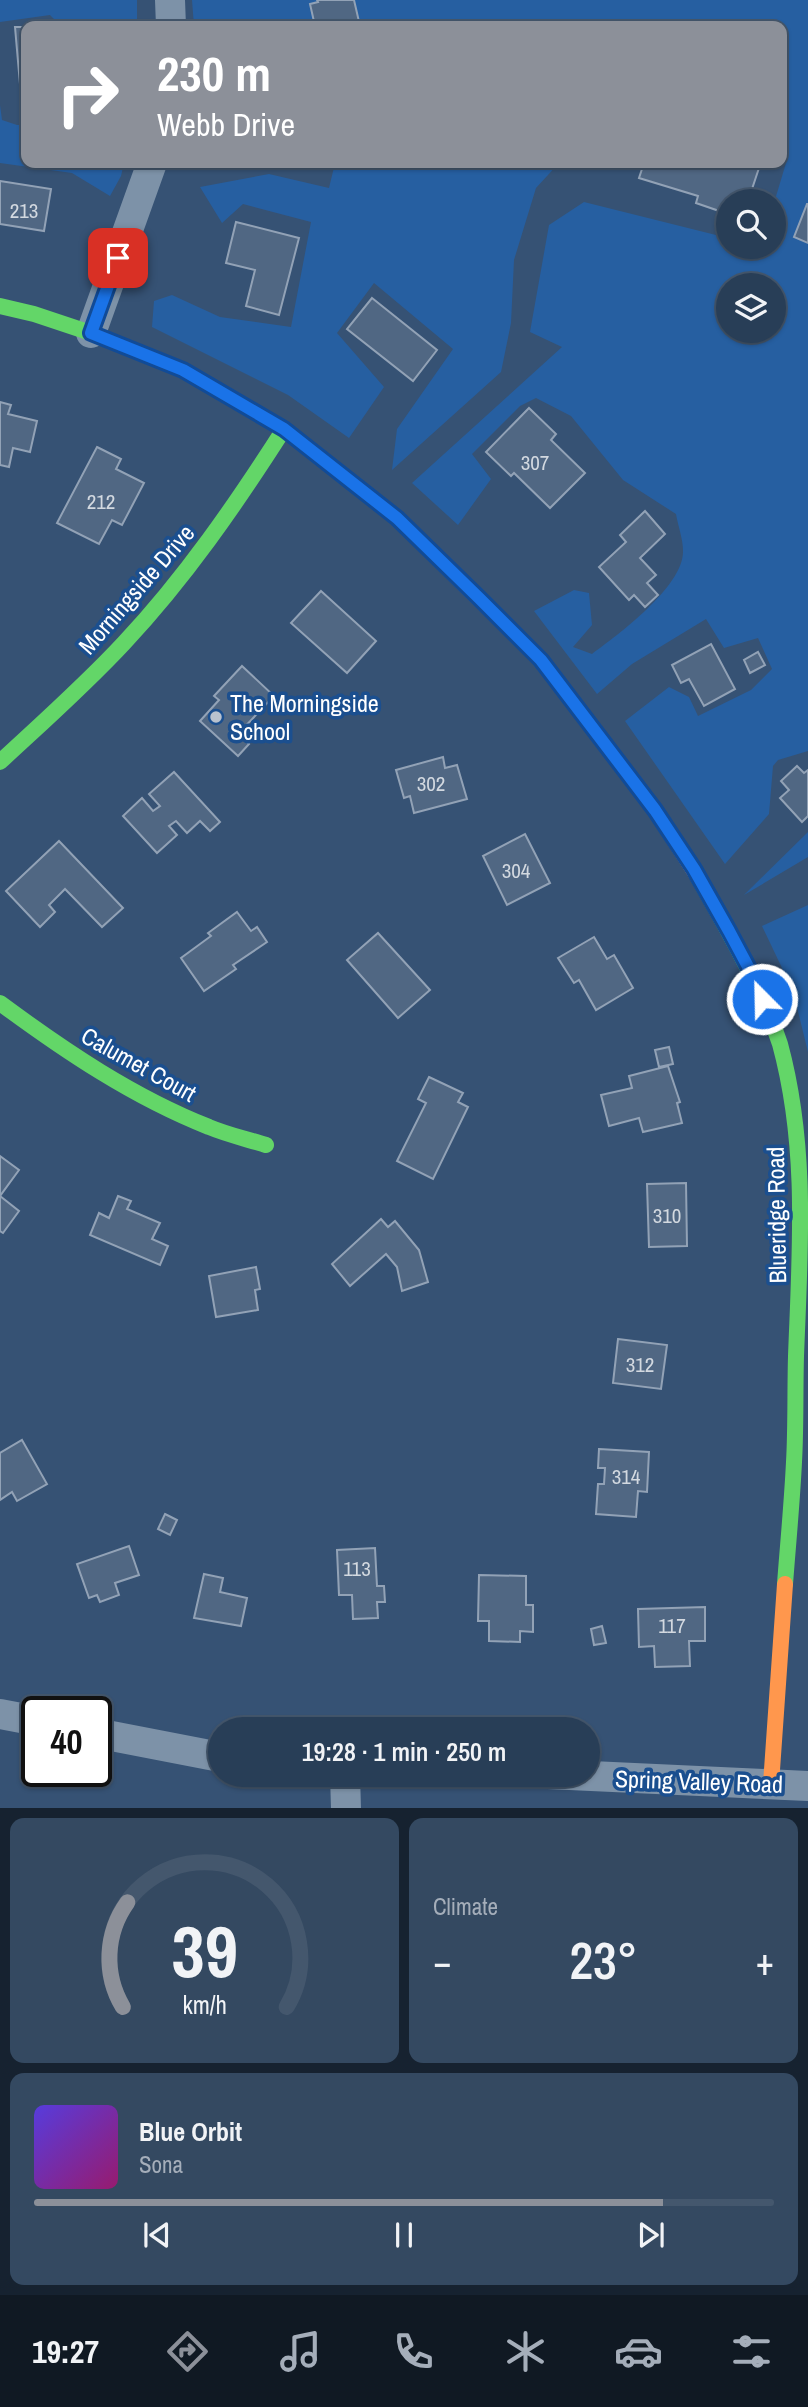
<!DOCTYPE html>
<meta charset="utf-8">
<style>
:root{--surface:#283e57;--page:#344961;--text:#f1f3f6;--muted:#a5aeba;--line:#44576d;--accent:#8c9099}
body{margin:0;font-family:"Archivo Narrow",sans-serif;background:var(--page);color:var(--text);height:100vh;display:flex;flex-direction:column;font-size:26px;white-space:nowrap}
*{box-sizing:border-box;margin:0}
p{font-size:23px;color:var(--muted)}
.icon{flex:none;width:38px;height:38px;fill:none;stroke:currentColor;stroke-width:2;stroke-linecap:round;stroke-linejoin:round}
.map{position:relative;height:1808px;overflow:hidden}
.sheet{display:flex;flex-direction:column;gap:10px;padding:10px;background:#162230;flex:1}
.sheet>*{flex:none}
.banner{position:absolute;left:21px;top:21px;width:766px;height:147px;border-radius:14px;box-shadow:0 2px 5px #0004,0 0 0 2px var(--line);background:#8c9099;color:#fff;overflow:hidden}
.fabs{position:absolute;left:716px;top:189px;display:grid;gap:14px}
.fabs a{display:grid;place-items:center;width:70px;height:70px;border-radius:50%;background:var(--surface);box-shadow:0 2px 5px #0004,0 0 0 2px var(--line);font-size:35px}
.speed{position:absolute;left:21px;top:1696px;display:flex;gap:14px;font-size:35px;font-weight:700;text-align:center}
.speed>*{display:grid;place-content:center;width:91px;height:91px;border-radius:50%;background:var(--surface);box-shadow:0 2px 5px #0004,0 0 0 2px var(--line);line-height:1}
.speed .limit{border:4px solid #111;border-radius:10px;background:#fff;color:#111}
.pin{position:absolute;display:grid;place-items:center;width:60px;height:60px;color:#fff;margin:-30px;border-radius:14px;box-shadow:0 4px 10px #0006}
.me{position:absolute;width:77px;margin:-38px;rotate:337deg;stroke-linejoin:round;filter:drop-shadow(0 0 5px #0008)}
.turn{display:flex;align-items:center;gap:24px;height:147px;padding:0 21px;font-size:32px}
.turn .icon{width:91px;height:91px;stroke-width:2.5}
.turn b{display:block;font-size:49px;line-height:60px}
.big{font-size:52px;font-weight:600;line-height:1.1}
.sheet .card{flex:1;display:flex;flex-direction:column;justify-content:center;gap:10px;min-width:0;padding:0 24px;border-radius:14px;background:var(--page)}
.sheet .dial{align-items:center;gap:0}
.dial svg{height:182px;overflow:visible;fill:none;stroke:var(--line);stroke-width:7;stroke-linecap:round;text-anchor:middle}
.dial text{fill:var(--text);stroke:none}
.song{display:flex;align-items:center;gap:21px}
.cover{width:84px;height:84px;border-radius:10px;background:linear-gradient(135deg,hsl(250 70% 55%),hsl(320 70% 35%))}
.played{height:7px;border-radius:4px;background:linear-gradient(90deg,var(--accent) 85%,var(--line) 85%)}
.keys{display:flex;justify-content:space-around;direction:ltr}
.heat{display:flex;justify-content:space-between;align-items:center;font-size:38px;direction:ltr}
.sheet .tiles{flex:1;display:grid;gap:10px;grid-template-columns:1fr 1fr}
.card:last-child{grid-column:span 2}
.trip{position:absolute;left:208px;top:1717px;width:392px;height:70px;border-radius:35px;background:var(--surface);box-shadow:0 2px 5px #0004,0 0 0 2px var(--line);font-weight:600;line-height:70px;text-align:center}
.dock{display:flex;height:112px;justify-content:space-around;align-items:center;background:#101923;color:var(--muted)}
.dock .icon{width:49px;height:49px}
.dock .current{color:var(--accent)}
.dock b{font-size:32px;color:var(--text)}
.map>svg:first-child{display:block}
</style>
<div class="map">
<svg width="808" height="1809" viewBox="0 0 808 1809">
<rect width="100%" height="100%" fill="#365274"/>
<g fill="#265fa1" fill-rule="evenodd">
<polygon points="0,0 137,0 137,26 61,26 50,15 0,22"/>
<path d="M192,0H808V751L778,760L773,766L769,814L725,864L625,721L669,687L689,697L698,716L751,690L772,669L758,638L724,648L706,619L632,664L597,694L534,611L574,590L589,593L592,625L573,647L592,654C618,635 684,586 683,551C683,539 678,526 676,514L623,480L571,416L536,398L520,406L472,454L491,479L458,525L412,483L562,347L530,332L549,225L584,202L728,238V247H774V203L786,163L782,160V26H194ZM728,285H774V331H728Z"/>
<polygon points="0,105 2,120 17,125 26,125 26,163 124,163 121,176 110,196 72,173 0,163"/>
<polygon points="335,163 559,163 536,188 514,260 511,323 501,372 392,470 397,429 453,349 374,283 337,333 384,387 349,438 288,395 152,327 154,301 172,295 220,317 291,327 311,222 243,204 222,223 200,187 269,174 329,188"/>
<polygon points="808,832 808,857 744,895"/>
<polygon points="808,905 808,1052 793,991 762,926"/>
</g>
<g fill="#506783" stroke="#92a2b6" stroke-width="2">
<polygon points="317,0 354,0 360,26 315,26 310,4 318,2"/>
<polygon points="15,27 26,27 26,107 22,107"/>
<polygon points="644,163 753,163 760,165 748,201 728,201 728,214 696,203 698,196 639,178"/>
<polygon points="0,181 51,189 44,231 0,224"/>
<polygon points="807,204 808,204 808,243 794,237"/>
<polygon points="236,222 299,238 279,315 246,306 255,270 226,263"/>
<polygon points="372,298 437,350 413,381 347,329"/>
<polygon points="0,402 11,405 8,414 37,421 30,452 13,448 9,467 0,465"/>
<polygon points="529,408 556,434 551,440 585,473 550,508 514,473 511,476 486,452"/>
<polygon points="97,447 121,459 116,469 144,483 122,525 112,520 99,544 57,523"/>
<polygon points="645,511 665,534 640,558 656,575 647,583 658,595 645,607 634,595 629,600 599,567 626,542 620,535"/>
<polygon points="321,591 376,641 347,673 291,623"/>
<polygon points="711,644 735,689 704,706 689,679 681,683 672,665"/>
<polygon points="758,652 765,665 750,673 744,660"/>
<polygon points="242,666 274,696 238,734 249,744 238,756 200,721 219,700 214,696"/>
<polygon points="443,757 445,768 457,765 467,799 414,813 410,796 404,798 396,770"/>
<polygon points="797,766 804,773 808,770 808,816 802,822 780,798 789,790 781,781"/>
<polygon points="174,772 220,822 210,831 200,821 187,833 176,821 169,826 177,835 157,853 123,816 142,798 153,811 160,806 149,794"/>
<polygon points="525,834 550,883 507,905 483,856"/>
<polygon points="59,841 123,908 102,927 65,889 49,905 55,912 40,927 6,891"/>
<polygon points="237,912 251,931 257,927 267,942 233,965 236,969 204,991 181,958 211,936 208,933"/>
<polygon points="378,933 430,990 398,1018 347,960"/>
<polygon points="594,937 607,959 614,955 633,988 596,1010 579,980 574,983 558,958"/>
<polygon points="669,1047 673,1064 659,1067 655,1050"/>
<polygon points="668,1066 680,1102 677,1103 682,1123 643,1132 639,1118 609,1126 601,1095 632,1088 629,1076"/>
<polygon points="429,1077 463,1093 458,1102 468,1107 433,1179 397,1161 426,1103 418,1099"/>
<polygon points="0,1156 19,1170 0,1196"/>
<polygon points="686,1183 687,1246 649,1247 647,1184"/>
<polygon points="0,1196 19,1211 3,1233 0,1231"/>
<polygon points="118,1196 131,1201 127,1209 160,1223 152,1239 168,1246 160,1265 90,1235 99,1213 109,1218"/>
<polygon points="381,1219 388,1227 395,1221 419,1250 428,1282 402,1291 397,1267 386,1254 350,1286 332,1264"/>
<polygon points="256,1267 260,1289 255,1290 258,1310 216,1317 209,1276"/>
<polygon points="618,1339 667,1345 661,1389 613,1383"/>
<polygon points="22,1440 47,1484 17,1501 12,1492 0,1500 0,1453"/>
<polygon points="599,1449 649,1452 647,1492 638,1491 636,1517 596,1514 598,1484 604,1484 605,1468 598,1468"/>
<polygon points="165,1514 177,1520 170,1535 158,1529"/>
<polygon points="129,1546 139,1575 115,1583 119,1595 100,1602 97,1595 89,1598 77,1564"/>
<polygon points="375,1548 377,1586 384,1586 385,1602 377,1602 378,1618 353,1619 352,1595 339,1595 337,1550"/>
<polygon points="204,1574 223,1578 220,1592 247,1598 241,1626 194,1618"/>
<polygon points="479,1575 526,1576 526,1605 533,1605 533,1632 520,1631 520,1642 489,1641 489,1621 478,1621"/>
<polygon points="705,1607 705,1641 689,1641 690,1666 655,1667 654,1646 639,1647 638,1609"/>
<polygon points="602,1626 606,1643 594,1645 591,1629"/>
</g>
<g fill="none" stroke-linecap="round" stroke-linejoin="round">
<g stroke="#7d92a8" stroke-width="30">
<polyline points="170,0 171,26"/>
<polyline points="91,333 152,163"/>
<polyline points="0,1714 37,1721"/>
<polyline points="96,1733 220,1757"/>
<polyline points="345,1774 346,1809"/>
<polyline points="548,1774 808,1786"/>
</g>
<g stroke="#63d668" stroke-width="16">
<polyline points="0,306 34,314 91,333 183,370 284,429 382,506"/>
<path d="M0,762C42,723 85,685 124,643C185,578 236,504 284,429"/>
<path d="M698,877C728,931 760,985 780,1044C808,1147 800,1250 796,1356C795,1391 796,1427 794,1462C792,1503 788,1544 785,1584"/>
<path d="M0,1003C65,1051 133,1097 209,1127C228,1135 247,1139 266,1145"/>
</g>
<g stroke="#ff974d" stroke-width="16">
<polyline points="382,506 397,518 541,660 655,810 698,877"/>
<polyline points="771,1784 785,1584"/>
</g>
</g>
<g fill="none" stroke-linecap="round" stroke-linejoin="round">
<defs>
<polyline id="route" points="118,258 91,333 183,370 284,429 397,518 479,598 541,660 655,810 694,869 729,931 753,976 762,999"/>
</defs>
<use href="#route" stroke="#114b97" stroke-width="18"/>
<use href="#route" stroke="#1a73e8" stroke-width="12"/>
</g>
<circle fill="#b9c2ce" stroke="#1b4f8f" stroke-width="2.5" cx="216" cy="717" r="7"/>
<g text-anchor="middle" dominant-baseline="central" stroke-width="7" stroke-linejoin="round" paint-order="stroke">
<g font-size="21" fill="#d3d9e0">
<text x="24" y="210">213</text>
<text x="535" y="462">307</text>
<text x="101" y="501">212</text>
<text x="431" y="783">302</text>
<text x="516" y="870">304</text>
<text x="667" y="1215">310</text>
<text x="640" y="1364">312</text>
<text x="626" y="1476">314</text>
<text x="357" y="1568">113</text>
<text x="672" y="1625">117</text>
</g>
<g font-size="24" fill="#fff" stroke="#1b4f8f">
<text transform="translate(136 589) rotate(-49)">Morningside Drive</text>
<text transform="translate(139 1064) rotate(29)">Calumet Court</text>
<text transform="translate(776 1215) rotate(-91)">Blueridge Road</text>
<text transform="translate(699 1781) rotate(2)">Spring Valley Road</text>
</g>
<g font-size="24" fill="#fff" stroke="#1b4f8f" text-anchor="start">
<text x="230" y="703">The Morningside<tspan x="230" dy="28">School</tspan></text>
</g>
</g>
</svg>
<div class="fabs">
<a><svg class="icon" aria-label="search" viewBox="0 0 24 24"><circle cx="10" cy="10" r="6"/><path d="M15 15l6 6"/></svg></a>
<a><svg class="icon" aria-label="layers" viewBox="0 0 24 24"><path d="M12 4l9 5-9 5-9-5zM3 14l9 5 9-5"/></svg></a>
</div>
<div class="speed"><div class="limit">40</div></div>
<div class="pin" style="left:118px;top:258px;background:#d93025"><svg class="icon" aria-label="arrive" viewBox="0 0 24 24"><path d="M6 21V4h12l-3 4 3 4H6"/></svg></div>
<svg class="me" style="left:762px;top:999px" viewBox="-20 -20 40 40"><circle r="17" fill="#1a73e8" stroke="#fff" stroke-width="3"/><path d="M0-11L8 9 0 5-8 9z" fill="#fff"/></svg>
<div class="trip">19:28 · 1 min · 250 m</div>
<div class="banner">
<div class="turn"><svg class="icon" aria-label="right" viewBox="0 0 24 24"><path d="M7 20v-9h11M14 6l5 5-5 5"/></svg><div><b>230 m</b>Webb Drive</div></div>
</div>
</div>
<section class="sheet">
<div class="tiles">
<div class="card dial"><svg viewBox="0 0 100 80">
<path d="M14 69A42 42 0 1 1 86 69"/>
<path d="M14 69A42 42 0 0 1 16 23" stroke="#8c9099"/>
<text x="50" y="56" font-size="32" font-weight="700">39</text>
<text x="50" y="72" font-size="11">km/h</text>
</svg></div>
<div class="card"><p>Climate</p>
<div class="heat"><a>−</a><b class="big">23°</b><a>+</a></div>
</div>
<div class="card">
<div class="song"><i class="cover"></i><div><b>Blue Orbit</b><p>Sona</p></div></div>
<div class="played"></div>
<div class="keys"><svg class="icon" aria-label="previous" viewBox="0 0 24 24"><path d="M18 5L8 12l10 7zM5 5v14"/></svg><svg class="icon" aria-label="pause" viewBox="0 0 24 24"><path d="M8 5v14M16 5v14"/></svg><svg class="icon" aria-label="next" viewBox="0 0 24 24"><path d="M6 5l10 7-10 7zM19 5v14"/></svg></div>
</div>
</div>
</section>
<nav class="dock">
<b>19:27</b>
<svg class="icon current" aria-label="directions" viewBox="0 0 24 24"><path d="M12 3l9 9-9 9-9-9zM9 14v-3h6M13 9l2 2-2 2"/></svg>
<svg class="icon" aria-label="music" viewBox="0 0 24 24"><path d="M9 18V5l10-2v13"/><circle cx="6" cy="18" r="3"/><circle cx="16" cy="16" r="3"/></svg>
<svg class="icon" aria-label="phone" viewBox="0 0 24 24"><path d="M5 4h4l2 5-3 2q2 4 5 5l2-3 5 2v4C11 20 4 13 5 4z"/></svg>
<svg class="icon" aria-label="climate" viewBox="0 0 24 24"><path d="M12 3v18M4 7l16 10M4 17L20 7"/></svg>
<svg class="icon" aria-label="car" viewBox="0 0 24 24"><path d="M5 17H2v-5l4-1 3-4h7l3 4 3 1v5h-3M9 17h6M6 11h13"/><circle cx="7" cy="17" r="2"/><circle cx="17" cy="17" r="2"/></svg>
<svg class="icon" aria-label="filters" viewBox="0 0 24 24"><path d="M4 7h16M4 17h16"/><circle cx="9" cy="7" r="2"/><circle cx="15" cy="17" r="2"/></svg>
</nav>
